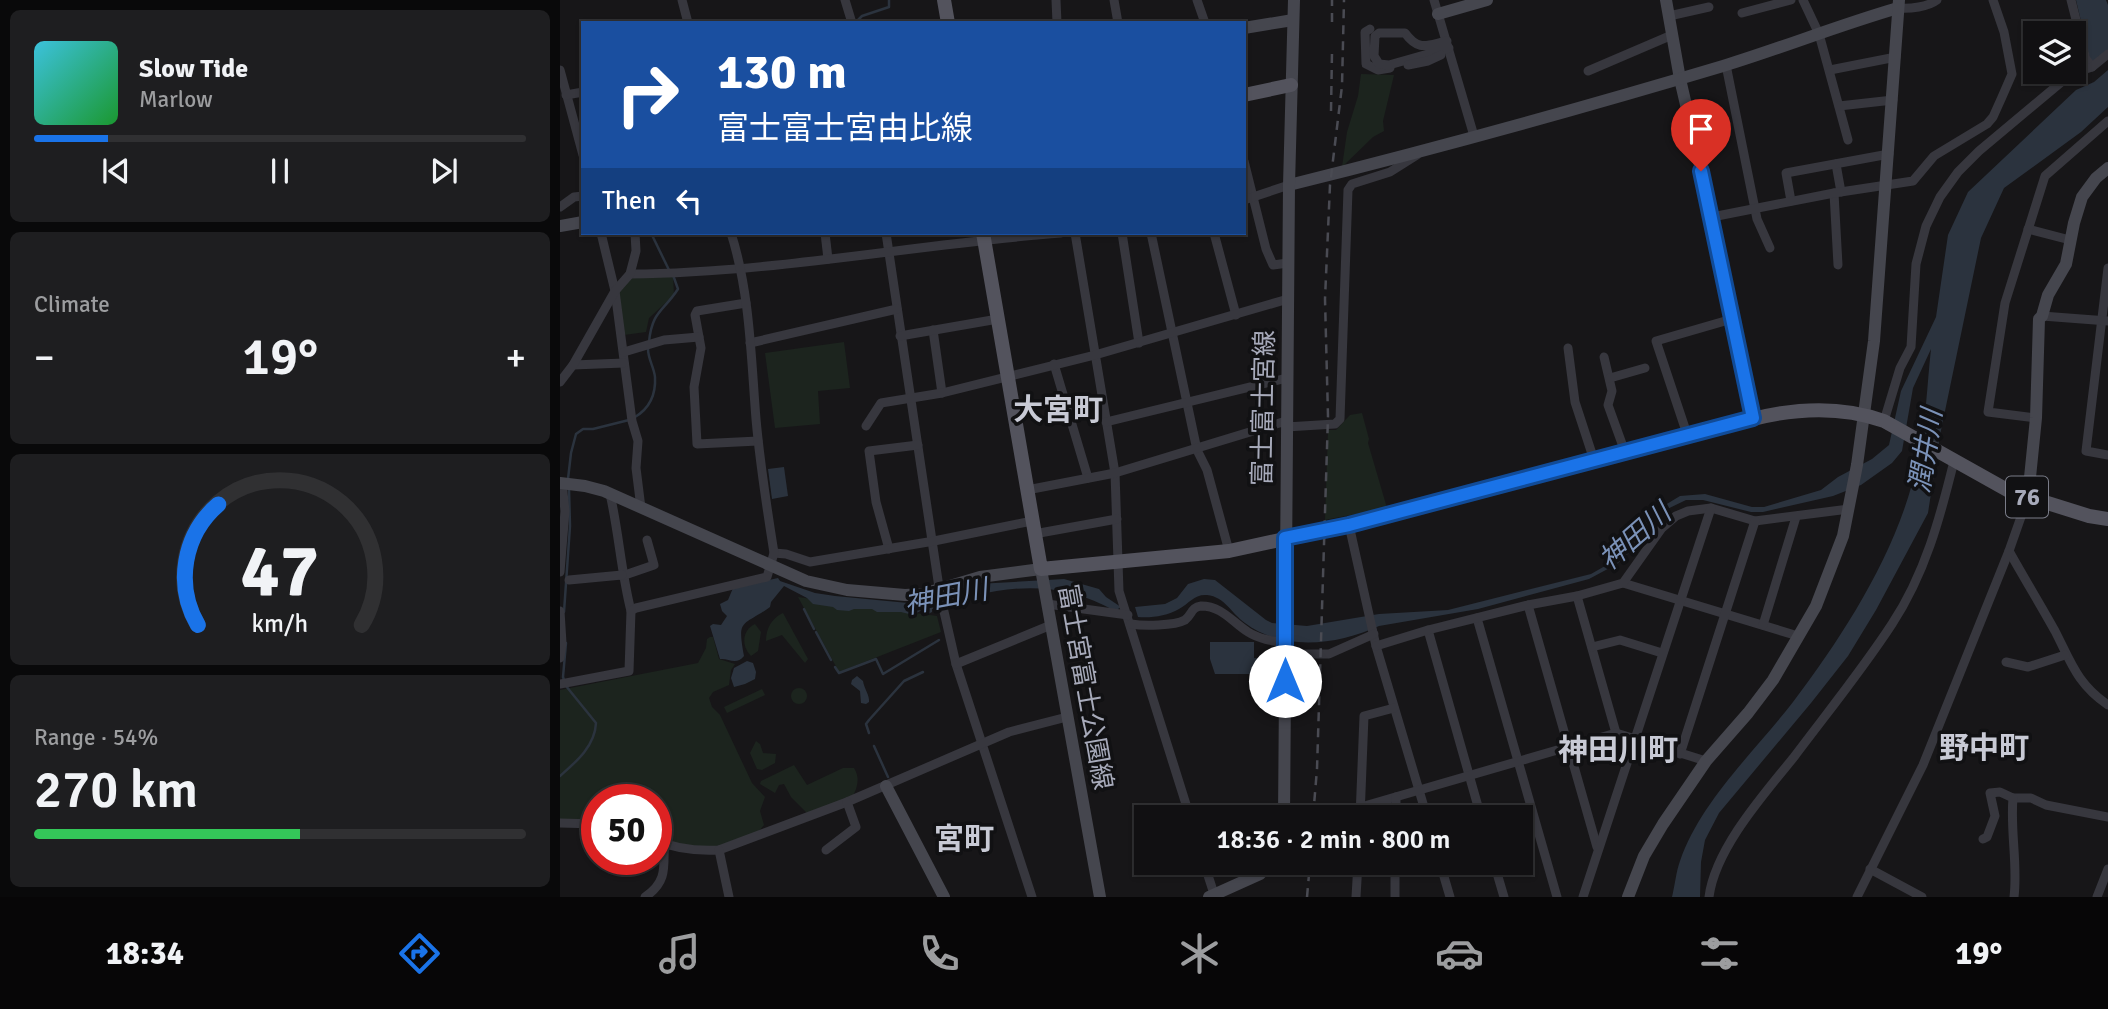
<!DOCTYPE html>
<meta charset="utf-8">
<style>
:root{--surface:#111012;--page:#1e1e20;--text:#f1f3f6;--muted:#9c9d9f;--line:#303032;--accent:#1a73e8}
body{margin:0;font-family:Signika,"Noto Sans JP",sans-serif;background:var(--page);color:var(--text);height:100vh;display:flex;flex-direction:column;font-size:26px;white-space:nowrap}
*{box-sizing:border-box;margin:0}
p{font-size:23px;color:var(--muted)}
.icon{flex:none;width:38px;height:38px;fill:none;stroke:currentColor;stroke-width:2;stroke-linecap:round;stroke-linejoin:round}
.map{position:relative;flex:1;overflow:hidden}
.panel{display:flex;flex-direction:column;gap:10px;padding:10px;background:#09090a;width:560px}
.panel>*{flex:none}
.banner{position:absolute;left:21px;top:21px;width:665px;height:214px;border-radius:0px;box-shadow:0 2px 5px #0004,0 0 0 2px var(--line);background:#1a4fa0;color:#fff;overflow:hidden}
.fabs{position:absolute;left:1463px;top:21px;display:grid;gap:14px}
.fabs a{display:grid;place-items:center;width:63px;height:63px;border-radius:0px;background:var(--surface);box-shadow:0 2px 5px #0004,0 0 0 2px var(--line);font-size:35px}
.speed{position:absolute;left:21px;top:784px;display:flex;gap:14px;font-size:35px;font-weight:700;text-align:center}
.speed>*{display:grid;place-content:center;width:91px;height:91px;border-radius:50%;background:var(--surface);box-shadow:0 2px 5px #0004,0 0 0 2px var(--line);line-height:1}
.speed .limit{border:10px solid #d22;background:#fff;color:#111}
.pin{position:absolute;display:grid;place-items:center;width:60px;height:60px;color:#fff;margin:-72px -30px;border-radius:50% 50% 50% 0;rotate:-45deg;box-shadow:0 0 7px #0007}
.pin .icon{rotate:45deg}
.me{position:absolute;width:77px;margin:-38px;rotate:0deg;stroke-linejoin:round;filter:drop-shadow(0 0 5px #0008)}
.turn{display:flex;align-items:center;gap:24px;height:147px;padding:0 21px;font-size:32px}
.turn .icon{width:91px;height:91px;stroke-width:2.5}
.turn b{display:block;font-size:49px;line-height:60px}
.then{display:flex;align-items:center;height:66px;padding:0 21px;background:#0003;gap:14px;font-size:26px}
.big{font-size:52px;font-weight:600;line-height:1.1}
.panel .widget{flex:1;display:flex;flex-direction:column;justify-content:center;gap:10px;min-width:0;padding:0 24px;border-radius:10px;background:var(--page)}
.panel .dial{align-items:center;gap:0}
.dial svg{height:182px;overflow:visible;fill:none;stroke:var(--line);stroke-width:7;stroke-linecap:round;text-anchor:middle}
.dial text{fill:var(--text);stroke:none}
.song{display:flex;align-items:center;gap:21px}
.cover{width:84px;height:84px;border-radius:10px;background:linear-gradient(135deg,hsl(190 70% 55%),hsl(130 70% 35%))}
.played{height:7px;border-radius:4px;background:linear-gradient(90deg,var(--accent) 15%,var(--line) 15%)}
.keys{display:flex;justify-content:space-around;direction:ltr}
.heat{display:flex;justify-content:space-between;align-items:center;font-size:38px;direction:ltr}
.charge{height:10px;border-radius:5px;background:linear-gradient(90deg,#34c759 54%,var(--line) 0)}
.trip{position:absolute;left:574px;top:805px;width:399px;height:70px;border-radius:0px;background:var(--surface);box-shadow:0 2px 5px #0004,0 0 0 2px var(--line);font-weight:600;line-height:70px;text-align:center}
.menu{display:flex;height:112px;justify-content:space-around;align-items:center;background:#070607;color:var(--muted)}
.menu .icon{width:49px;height:49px}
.menu .on{color:var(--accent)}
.menu b{font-size:32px;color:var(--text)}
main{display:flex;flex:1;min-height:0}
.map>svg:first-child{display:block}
</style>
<main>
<section class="panel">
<div class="widget">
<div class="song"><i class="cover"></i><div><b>Slow Tide</b><p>Marlow</p></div></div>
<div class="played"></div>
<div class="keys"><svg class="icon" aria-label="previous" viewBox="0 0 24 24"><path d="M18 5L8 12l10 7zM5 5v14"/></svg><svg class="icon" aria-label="pause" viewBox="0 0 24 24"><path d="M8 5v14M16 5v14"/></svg><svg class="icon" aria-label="next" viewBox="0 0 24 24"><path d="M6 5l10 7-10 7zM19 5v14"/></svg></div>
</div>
<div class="widget"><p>Climate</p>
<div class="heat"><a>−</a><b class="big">19°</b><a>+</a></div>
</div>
<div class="widget dial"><svg viewBox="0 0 100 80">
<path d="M14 69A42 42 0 1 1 86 69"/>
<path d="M14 69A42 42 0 0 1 23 16" stroke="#1a73e8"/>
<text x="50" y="56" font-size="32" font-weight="700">47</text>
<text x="50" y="72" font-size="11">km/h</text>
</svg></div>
<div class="widget"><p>Range · 54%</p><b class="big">270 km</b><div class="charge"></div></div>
</section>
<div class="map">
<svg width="1548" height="897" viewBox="0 0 1548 897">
<rect width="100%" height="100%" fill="#171618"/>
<g fill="#1c241e">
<polygon points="801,74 834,75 823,121 824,131 813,137 782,167 787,132 798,96"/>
<polygon points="113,275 114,295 89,318 86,332 64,335 57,291 71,276"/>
<polygon points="284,342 290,388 258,391 260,424 215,428 205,353"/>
<polygon points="802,413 809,439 808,443 827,508 765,520 768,430 776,430 790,415"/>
<polygon points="238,597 377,616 381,632 279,672"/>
<path d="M223,613L248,659L245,663L222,635L206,641C206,628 212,618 223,613Z"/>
<path d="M195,624L201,632L198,651L191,656C181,646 182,630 195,624Z"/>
<path d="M150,637H153L159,659L175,664L171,670L169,685L153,692L149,698L152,707L160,715L192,783L205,797L200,811L204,825L199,831C186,836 171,843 157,846C138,849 114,843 96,837V800H37V821L0,820V690L138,663L146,648L147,639Z"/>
<circle cx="239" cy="696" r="8"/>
<polygon points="202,689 205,695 167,713 164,707"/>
<polygon points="196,741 200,744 203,753 216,754 215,763 202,770 197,769 190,753"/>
<path d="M234,765L247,785L283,768H294C300,777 298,788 292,797L247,813L231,797L224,784L219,785L215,793L200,784L201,781Z"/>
</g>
<g fill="#2b333e">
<polygon points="1516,0 1546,0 1548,5 1548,51 1532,67"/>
<path d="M1548,70V107L1521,132L1444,188L1421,238L1380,435L1368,513L1316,610L1288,656L1251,703L1159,813L1145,840L1141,862L1140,897H1112C1115,885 1116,872 1120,861C1140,802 1196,750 1233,702C1286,632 1341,546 1358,459C1366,423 1367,385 1371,349L1353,388L1342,451L1332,463L1301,485L1273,496L1203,512H1191L1143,500H1126L1099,513L1082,532L1072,550L1057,564L1029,579L918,609L819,626C777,645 724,652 685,623C671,613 665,597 647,595C634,594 630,603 619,609C607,616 592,618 578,617L575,607L605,604L617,598L628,584L644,579L655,580L706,620L712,623L747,626L819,614L888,610L1031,574L1045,566L1065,549L1087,516L1120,496L1145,494L1192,507H1204L1261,490L1278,477L1312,459L1329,445L1341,391L1376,317L1388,235L1408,192L1516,90L1534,82Z"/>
<polygon points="224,467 228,496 212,499 208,469"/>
<path d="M218,578L220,581L255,593L275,596L348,603L364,601L417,584L504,579L539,589L546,597L561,607L555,611C495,576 434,586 372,609V612L368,614L367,610H362L353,615L341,612H317L312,609H294L289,611L277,610L273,607L253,604L247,598L224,586L211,602L210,607C182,627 177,618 184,656C176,666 169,658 160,659L150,626L153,624L161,625L167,616L162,611L160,604L168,600L173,588Z"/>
<polygon points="650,642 694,642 694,658 711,659 711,702 706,702 706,674 655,674 650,659"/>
<polygon points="187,661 193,663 196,672 195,679 185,684 174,687 171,678 174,668"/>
<path d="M297,676L303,681C304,688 310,696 309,702L306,704L301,703L300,691L291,684L292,680Z"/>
</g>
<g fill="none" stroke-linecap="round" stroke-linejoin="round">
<g stroke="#2b333e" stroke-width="2.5">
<polyline points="295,23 302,16 329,7 329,0"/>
<polyline points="91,233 109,270"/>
<path d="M89,342C92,311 103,312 118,289L113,275"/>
<path d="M75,417C90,408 96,395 95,377C94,367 88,359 88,349"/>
<polyline points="8,479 11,453 16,434 23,429 33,429 69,420"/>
<polyline points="244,609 254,629"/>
<polyline points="4,612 10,526 9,489"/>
<polyline points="256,632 271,660"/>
<polyline points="275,667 279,673 316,659 323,674 379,640"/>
<polyline points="309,733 306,724 309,720 344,681 363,672"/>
<polyline points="314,746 328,777"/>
<path d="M0,776C16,762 35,746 36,723L6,686L3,677L6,643"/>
</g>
<g stroke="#37373e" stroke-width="9">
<polyline points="122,0 128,23"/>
<polyline points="285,0 292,23"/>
<polyline points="496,0 497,23"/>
<polyline points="554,0 558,23"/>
<polyline points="637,0 645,23"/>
<polyline points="874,0 914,136"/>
<polyline points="1243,0 1259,34 1288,140"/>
<polyline points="1511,0 1526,59 1532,67"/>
<path d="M1338,8C1350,9 1368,7 1377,0"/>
<polyline points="1182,13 1231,0"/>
<polyline points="1109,16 1149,7"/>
<polyline points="810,29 805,32 806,64 818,70 830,68"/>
<path d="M887,41C867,45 859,52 845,33H819L815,36L814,56L819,64L829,65L889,48"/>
<polyline points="848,65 868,61 881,55"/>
<polyline points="1166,65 1197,219 1210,248"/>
<polyline points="0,70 23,155"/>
<polyline points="1270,70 1336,57"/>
<polyline points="1028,71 1112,35"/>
<polyline points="6,95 23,92"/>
<polyline points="1279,106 1333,100"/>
<polyline points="684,161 706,249 713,265 728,263"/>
<polyline points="1276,164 1281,192"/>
<polyline points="1274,193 1278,265"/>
<polyline points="684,200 729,185"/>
<polyline points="1231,201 1226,173 1329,154"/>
<polyline points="0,207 14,197 23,196"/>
<polyline points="1152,217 1274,193 1353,181 1374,156 1427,124 1433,117 1442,97 1452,74 1444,32 1433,0"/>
<polyline points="1468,229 1510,240"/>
<polyline points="41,233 55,291 72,421 78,441 76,468 81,508"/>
<polyline points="265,233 268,259"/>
<polyline points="326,233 380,594 396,664 472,897"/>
<polyline points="515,233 555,473 559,591 630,817"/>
<polyline points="562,233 579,343"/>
<polyline points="591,233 637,450 647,470 669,551"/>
<polyline points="654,233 676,315"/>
<polyline points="1548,268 1526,451 1548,455"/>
<path d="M70,274C214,273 357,244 501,233"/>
<polyline points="186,303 137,311 135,315 141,348 134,387 137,444 198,441"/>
<polyline points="1482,316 1548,321"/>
<polyline points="373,330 382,393"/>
<polyline points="340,336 438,319"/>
<polyline points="190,343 337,309"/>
<polyline points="1008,348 1015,402 1034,460"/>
<polyline points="64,352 104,340 139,337"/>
<polyline points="1044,357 1052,391 1048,405 1065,452"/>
<polyline points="494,364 528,478"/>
<polyline points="13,365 64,363"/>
<polyline points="1050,378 1085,368"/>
<polyline points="0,382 13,365 55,291 70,274 76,251 75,233"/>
<polyline points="1476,418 1428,412 1445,303 1485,176 1548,121"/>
<polyline points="1324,421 1340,368 1351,347 1356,264 1366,226 1380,197 1398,172 1419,151 1511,74 1532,67 1548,54"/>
<polyline points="546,422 727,378"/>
<polyline points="306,426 321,403 382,393 535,355 728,299"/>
<polyline points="726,427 775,424 780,419 788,190 792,184 830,172 857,155"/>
<polyline points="1128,437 1096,341 1172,319"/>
<polyline points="467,490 555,473 726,421"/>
<path d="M50,494C59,533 61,572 71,611"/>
<polyline points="789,525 816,646 867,817"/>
<polyline points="474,534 557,519"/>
<polyline points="329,549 316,502 309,451 358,445"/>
<path d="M1449,551C1464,578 1480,604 1495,631C1511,662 1517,684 1548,705"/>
<polyline points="214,553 226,554 250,562 374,541 472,521"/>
<polyline points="0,572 5,511 2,483"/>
<polyline points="62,576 94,565 87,540"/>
<polyline points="9,580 62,575"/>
<polyline points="1063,583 1238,636"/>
<polyline points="1017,596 1056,733"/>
<polyline points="487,604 568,615"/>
<polyline points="968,605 1037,847"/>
<polyline points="0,611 2,643 0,658"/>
<polyline points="917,618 997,897"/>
<path d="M571,624C583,626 614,626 625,620C632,615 631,607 641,606C662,606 672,622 688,632C699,639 712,641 725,643"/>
<polyline points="1203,625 1236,517"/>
<polyline points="868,630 921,817"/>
<polyline points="816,646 868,630 968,605 1017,596 1063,583 1102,528 1116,516 1128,511 1151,508 1195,521 1289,509"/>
<polyline points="1032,647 1060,640 1102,653"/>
<polyline points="725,654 769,654 814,634"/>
<polyline points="1446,662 1468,667 1505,655"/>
<polyline points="396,664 491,625"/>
<path d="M0,684L69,671L71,611L76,608L207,577L214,553C207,509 200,464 196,419C191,357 190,293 171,233"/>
<polyline points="1120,754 1195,521"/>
<polyline points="1453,798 1471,798 1486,805 1548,817"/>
<polyline points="801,807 1056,733 1146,761"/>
<polyline points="800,817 804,716 834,708"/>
<polyline points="836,817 836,797"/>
<polyline points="0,823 37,824"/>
<path d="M1423,839L1427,837L1435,816L1430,793L1440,792L1453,798C1450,831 1458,864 1454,897"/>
<path d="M96,840C115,849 138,851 159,850L287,802L449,732L507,717"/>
<polyline points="159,850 169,897"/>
<polyline points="266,850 296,827 287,802"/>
<polyline points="644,863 655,897"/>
<polyline points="880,863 890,897"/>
<polyline points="934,863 944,897"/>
<polyline points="1310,869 1362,897"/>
<path d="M85,897C107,882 104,868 104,844"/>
<polyline points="796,897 798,863"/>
<polyline points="835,897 835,863"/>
<polyline points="1023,897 1151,508"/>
<path d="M1149,897C1155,849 1204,794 1234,757C1267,713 1302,670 1332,624C1365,574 1380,518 1394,461"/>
<polyline points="1297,897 1363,765 1449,551 1468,497"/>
<polyline points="1537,897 1548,869"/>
</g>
<g stroke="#45464e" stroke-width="12">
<polyline points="1106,0 1120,79 1152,217 1193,419"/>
<polyline points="878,14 927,0"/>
<polyline points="684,28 733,20"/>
<path d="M729,185C874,149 1019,109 1163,66C1222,48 1279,25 1338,8"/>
<polyline points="0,226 23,222"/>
<polyline points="0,483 25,486 44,491 246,581 287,590 345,595 363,594 420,577 481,569 540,897"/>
<polyline points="1468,497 1476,418 1479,319 1482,316 1488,295 1506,264 1514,223 1522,197 1536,178 1548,168"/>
<polyline points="326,786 384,897"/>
<polyline points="724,817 729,185 734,0"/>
<polyline points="649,897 700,874 711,863"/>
<polyline points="1068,897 1084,856 1103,824 1146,761 1188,713 1213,680 1256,606 1283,536 1297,465 1314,341 1339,0"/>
</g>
<g stroke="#53535d" stroke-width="14">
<polyline points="384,0 388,23"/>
<polyline points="684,95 731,85"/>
<path d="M423,233L481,569L669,551L789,525L1193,419C1236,408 1282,406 1324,421L1449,491L1529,516L1548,519"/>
</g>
<g stroke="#4a4b53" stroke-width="2.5" stroke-dasharray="9 7" stroke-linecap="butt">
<polyline points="772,22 772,0"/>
<polyline points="771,111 772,52"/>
<polyline points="753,817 757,769 768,416 765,299 770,185 782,86 784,0"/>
<polyline points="747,897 750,863"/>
</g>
</g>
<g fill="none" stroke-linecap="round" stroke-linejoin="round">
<defs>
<polyline id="route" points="725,681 725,538 789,525 1193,418 1141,171"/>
</defs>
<use href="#route" stroke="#114b97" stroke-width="18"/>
<use href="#route" stroke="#1a73e8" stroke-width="12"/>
</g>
<g text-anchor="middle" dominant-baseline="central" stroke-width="7" stroke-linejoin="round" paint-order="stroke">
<rect fill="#111113" stroke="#7a7c88" stroke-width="2" x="1446" y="476.5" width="42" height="41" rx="5"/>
<g font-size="24" font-weight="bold" fill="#a7aaba">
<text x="1467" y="497">76</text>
</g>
<g font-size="26" fill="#a7aaba" stroke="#111113">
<text transform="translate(704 408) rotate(-89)">富士富士宮線</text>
<text transform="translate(525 687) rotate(80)">富士宮富士公園線</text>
</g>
<g font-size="28" font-style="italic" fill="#7b92b8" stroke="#111113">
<text transform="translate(1366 451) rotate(-81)">潤井川</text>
<text transform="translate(1075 537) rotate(-41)">神田川</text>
<text transform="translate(386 597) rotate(-11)">神田川</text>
</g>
<g font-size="30" font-weight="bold" fill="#c8cad5" stroke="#111113">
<text x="498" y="410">大宮町</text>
<text x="1424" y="748">野中町</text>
<text x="1058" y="750">神田川町</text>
<text x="404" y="839">宮町</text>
</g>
</g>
</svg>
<div class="fabs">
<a><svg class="icon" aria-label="layers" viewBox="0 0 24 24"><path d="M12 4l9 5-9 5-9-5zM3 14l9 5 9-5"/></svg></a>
</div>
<div class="speed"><div class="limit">50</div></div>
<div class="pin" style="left:1141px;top:171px;background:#d93025"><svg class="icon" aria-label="arrive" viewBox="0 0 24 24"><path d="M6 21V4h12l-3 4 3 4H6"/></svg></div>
<svg class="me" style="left:725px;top:681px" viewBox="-20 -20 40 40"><circle r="19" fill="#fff"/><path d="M0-13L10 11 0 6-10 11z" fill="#1a73e8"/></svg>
<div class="trip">18:36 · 2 min · 800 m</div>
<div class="banner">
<div class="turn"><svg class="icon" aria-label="right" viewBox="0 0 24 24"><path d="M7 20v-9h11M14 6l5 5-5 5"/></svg><div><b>130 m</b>富士富士宮由比線</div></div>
<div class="then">Then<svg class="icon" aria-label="left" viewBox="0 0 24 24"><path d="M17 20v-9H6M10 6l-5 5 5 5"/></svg></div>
</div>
</div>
</main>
<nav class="menu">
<b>18:34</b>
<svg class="icon on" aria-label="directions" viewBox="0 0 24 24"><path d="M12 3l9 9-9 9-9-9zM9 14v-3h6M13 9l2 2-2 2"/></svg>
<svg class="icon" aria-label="music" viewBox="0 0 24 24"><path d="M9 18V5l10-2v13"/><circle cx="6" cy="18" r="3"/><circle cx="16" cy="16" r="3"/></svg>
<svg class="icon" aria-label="phone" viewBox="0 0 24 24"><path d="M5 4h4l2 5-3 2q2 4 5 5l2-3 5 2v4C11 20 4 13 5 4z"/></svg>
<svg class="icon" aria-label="climate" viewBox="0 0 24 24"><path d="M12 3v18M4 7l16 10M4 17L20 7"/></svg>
<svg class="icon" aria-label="car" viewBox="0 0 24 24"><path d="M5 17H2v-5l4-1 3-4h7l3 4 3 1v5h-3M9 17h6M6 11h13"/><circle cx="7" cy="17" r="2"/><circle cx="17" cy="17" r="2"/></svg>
<svg class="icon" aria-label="filters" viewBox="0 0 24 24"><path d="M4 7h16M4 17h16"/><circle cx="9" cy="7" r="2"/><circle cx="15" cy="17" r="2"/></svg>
<b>19°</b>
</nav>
